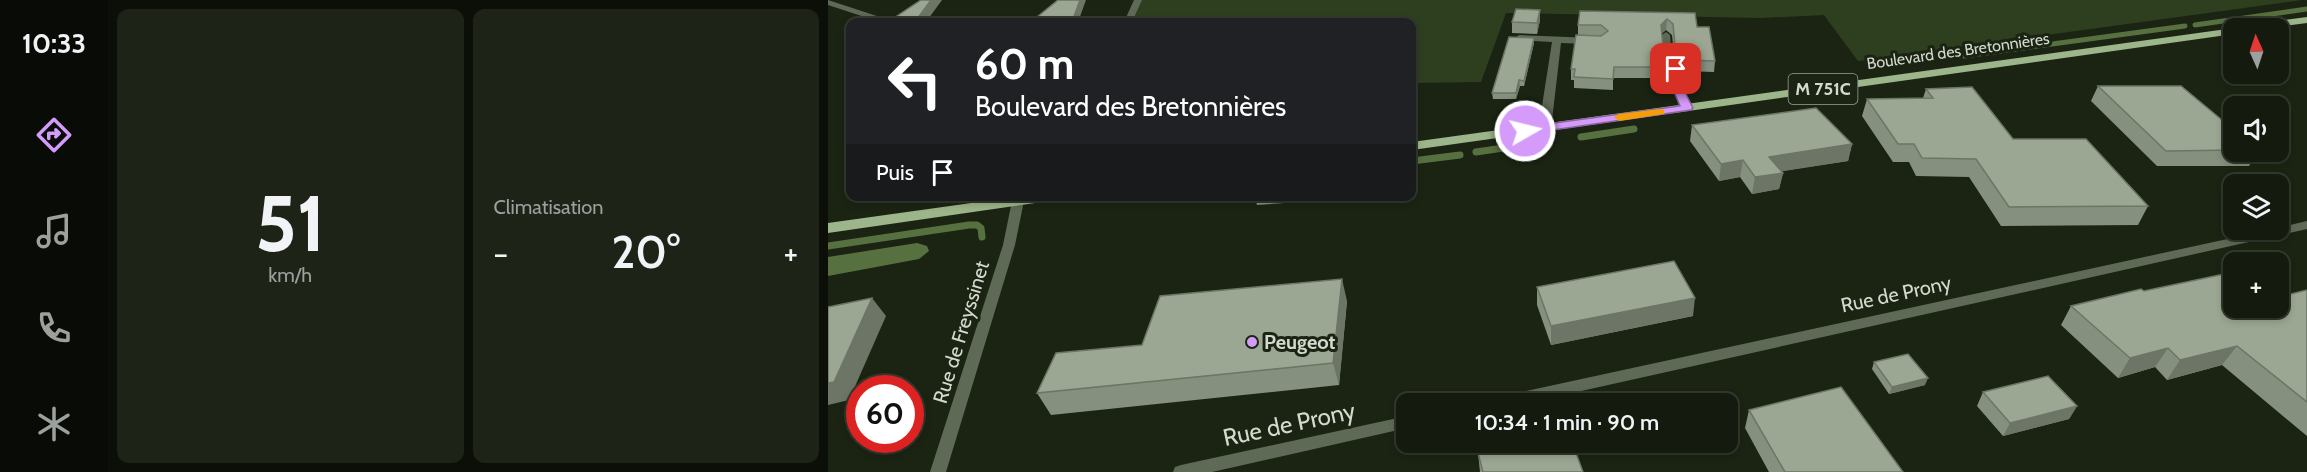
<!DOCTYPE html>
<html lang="fr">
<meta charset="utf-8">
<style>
:root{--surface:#141b0e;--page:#1d2417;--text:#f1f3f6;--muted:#9da19e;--line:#33392e;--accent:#d59bfa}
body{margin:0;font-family:Cabin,sans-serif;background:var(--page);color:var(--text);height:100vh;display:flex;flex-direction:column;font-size:22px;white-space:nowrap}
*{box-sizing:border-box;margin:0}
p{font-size:20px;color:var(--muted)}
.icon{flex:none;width:33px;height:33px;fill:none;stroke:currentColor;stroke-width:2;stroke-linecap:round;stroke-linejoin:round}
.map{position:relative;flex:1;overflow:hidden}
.details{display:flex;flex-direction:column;gap:9px;padding:9px;background:#0b0f08;width:720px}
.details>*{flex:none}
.guide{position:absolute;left:18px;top:18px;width:570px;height:183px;border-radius:12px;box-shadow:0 3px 9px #0003,0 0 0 2px var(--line);background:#202124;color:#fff;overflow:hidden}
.needle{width:39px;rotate:357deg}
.buttons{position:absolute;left:1395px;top:18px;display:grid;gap:12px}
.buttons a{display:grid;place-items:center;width:66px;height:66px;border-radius:12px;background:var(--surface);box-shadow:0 3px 9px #0003,0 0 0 2px var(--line);font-size:30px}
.speed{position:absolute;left:18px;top:375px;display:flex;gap:12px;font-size:30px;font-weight:700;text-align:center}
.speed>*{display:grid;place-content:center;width:78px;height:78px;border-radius:50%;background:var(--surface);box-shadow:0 3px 9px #0003,0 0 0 2px var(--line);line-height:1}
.speed .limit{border:9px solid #d22;background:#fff;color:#111}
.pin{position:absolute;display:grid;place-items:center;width:51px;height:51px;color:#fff;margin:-26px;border-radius:12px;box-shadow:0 3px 9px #0006}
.me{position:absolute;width:66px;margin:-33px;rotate:82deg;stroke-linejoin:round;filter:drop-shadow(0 0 4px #0008)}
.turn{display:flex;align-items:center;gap:21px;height:126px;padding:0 30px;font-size:27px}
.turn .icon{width:78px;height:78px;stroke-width:2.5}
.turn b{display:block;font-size:42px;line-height:51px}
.then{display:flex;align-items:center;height:57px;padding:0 30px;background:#0003;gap:12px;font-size:22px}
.big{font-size:45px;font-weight:600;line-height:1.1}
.details .widget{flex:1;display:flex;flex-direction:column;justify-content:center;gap:9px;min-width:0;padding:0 21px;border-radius:12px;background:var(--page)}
.details .dial{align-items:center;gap:0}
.dial b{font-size:78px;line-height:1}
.heat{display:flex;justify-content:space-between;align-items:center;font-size:33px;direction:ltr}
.details .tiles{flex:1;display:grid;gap:9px;grid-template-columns:repeat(2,1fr)}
.trip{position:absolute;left:568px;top:393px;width:342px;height:60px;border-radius:12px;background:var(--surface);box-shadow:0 3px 9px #0003,0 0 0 2px var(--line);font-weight:600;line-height:60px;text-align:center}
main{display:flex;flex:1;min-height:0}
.tabs{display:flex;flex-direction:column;width:108px;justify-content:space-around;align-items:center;background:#080b06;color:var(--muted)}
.tabs .icon{width:42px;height:42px}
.tabs .selected{color:var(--accent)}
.tabs b{font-size:27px;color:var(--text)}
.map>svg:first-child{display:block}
</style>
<main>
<nav class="tabs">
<b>10:33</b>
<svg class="icon selected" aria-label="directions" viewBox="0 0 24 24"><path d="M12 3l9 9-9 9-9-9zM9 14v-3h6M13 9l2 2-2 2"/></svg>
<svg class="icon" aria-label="music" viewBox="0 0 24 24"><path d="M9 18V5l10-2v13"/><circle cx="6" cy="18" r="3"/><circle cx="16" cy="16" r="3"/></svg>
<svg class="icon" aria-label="phone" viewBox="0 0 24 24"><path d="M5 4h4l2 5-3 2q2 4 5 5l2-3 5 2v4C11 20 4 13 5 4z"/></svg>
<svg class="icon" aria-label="climate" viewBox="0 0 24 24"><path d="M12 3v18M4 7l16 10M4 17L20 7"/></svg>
</nav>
<section class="details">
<div class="tiles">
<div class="widget dial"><b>51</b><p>km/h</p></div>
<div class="widget"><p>Climatisation</p>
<div class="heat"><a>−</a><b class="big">20°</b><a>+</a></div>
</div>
</div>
</section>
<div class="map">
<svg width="1479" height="472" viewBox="0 0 1479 472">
<rect width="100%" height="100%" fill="#1b2413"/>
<polygon fill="#2e3f1f" points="310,0 1474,0 1030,61 996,15 932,18 678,13 653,82 584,83 584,22 300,22"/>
<polygon fill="#577040" points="89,243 99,246 101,251 91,259 0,276 0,257"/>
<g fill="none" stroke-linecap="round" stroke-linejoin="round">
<g stroke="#577040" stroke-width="5">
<polyline points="1367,25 1479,9"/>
<polyline points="1136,56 1357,26"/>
</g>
<g stroke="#577040" stroke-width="7">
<polyline points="753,137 806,129"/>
<polyline points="648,152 710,143"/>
<polyline points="584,161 632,155"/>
<polyline points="0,246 141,225 149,225 153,228 154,237"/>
</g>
<g fill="#5f6a56" fill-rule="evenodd">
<polygon points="0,0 61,20 62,22 52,22 0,5"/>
<polygon points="306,0 314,0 304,22 296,22"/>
<polygon points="838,32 842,35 844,56 852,69 857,95 864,108 862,110 856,110 847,95 844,69 836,56 834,35"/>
<polygon points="691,35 763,38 767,41 763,44 733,43 723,129 715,129 714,127 714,106 724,42 688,40 687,38"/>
<polygon points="185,196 197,196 187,245 118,472 102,472 175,245"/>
<polygon points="1479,221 1479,229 695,404 659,404 661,400 666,398 1441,230 1450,230 1450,228"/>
<polygon points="579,416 579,428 384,472 345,472 347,467 353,465"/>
</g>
<g fill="#9db58a" fill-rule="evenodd">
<polygon points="1479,17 1479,23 1439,28 1415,28 1420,25"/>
<polygon points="1406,28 1408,28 1406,28 1406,34 584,150 584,142"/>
<polygon points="194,196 235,196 228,200 0,233 0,223"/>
</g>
</g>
<g fill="#85907e">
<polygon points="712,10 712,20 709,34 684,33 684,22"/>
<polygon points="867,13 869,27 887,61 886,72 855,71 846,55 844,35 838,30 833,34 835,46 843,67 843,78 785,78 785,90 746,88 746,80 743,80 743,69 750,35 750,25"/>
<polygon points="706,38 706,43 696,86 692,86 688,99 665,99 664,93"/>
<polygon points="1270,86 1406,130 1406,152 1430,152 1421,166 1329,166 1263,101"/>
<polygon points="1098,89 1185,139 1320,206 1310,225 1173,226 1141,177 1088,176 1081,162 1065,162 1034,116 1039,99 1095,98"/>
<polygon points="864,125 1024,144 1020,161 953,171 955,173 951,189 924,194 912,177 891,181 862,141"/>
<polygon points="426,196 460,196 457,203 429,205"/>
<polygon points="709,287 865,316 723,345 709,305"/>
<polygon points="1479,290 1479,436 1394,365 1339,380 1327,367 1290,378 1233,325 1243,306 1316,291 1459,295"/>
<polygon points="519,301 511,385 223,415 209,393 314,345"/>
<polygon points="1046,362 1097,385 1061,394 1044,369"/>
<polygon points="1155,392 1249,406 1241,419 1175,436 1149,406"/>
<polygon points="921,410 1075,472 941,472 917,428"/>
<polygon points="650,453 755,472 652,472"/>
</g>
<g fill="#6c7566">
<polygon points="103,0 114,0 98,22 87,22"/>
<polygon points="252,0 258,0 250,22 244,22"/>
<polygon points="712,10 712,20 709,34 709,23"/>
<polygon points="839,19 838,30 832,35 833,25"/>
<polygon points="706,38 706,43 696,86 696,81"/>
<polygon points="691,80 692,86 688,99 688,93"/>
<polygon points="1024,144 1020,161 938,174 941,157"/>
<polygon points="915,160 912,177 891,181 893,164"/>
<polygon points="955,173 951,189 924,194 927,177"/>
<polygon points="456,196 460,196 457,203"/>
<polygon points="514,279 519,301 511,385 505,363"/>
<polygon points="44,298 58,316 21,400 0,405 0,383"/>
<polygon points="867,298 865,316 723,345 723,326"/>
<polygon points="1409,346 1394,365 1339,380 1352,360"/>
<polygon points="1340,348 1327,367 1290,378 1302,358"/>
<polygon points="1100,378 1097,385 1061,394 1064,387"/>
<polygon points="1249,406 1241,419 1175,436 1182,423"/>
</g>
<g fill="#9ba792" stroke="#6c7566" stroke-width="1.5">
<polygon points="93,0 103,0 87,22 62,22 66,18"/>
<polygon points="230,0 252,0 244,22 203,22"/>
<polygon points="688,9 712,10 709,23 684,22"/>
<polygon points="752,11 867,13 869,27 881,27 887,61 856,60 847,45 845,24 839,19 833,25 835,46 843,59 843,67 786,67 785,79 746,77 747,69 743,69 748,35 773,36 780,31 773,25 750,25"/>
<polygon points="681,37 706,38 696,81 691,80 688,93 664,93"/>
<polygon points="1270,86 1353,86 1406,130 1406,150 1338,151"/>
<polygon points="1144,87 1185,139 1258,139 1320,206 1181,207 1148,159 1094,158 1086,144 1070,144 1039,99 1105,98 1098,89"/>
<polygon points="988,108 1024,144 941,157 955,173 927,177 915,160 893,164 864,125"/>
<polygon points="846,261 867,298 723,326 709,287"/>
<polygon points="1406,272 1406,308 1450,308 1450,289 1459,295 1479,290 1479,402 1409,346 1352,360 1340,348 1302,358 1243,306 1313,289 1316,291"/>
<polygon points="514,279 505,363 209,393 228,353 314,345 332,296"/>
<polygon points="44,298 6,382 0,383 0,307"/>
<polygon points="1080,354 1100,378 1064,387 1046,362"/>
<polygon points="1220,376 1249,406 1182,423 1155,392"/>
<polygon points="1013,387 1075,472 957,472 921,410"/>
<polygon points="693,442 744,442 755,472 655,472 650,453"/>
</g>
<polygon fill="#d59bfa" stroke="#8a65a2" stroke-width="1.5" points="844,67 853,69 858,94 865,108 863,110 697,134 691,131 697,127 852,106 847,94"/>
<polygon fill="#f59e0b" points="832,109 836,110 836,114 791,121 786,117 791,114"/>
<circle fill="#d59bfa" stroke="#1b2413" stroke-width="2" cx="424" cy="342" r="6"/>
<g text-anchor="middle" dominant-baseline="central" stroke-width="6" stroke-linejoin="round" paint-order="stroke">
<g font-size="16" fill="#d3d9ce" stroke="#1b2413">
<text transform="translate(1130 51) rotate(-8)">Boulevard des Bretonnières</text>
</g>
<rect fill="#1b2413" stroke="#9ca396" stroke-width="1.5" x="960.5" y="74" width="69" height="30" rx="4.5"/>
<g font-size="18" font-weight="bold" fill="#d3d9ce">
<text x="995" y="89">M 751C</text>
</g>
<g font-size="20" fill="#d3d9ce" stroke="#1b2413">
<text transform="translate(1068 294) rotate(-12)">Rue de Prony</text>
<text transform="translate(133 332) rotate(-73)">Rue de Freyssinet</text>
</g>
<g font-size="20" font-weight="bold" fill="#d3d9ce" stroke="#1b2413" text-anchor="start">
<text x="436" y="342">Peugeot</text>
</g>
<g font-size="24" fill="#d3d9ce" stroke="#1b2413">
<text transform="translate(461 424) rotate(-12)">Rue de Prony</text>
</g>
</g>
</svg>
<div class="buttons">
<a><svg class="needle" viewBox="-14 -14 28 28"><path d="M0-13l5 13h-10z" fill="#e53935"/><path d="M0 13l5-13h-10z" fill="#9da19e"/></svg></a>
<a><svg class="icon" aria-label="sound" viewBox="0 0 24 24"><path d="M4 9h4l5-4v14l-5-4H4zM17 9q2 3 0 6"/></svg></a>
<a><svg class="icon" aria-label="layers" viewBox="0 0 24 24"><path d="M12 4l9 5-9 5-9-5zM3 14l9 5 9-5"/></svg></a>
<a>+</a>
</div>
<div class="speed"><div class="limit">60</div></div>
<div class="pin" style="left:848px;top:69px;background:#d93025"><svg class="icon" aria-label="arrive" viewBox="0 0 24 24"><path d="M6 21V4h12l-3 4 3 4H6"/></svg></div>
<svg class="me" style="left:697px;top:131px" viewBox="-20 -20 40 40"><circle r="17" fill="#d59bfa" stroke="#fff" stroke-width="3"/><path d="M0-11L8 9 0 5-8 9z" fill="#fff"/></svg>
<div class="trip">10:34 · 1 min · 90 m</div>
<div class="guide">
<div class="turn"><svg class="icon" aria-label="left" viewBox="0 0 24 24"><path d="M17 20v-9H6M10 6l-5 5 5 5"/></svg><div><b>60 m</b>Boulevard des Bretonnières</div></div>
<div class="then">Puis<svg class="icon" aria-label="arrive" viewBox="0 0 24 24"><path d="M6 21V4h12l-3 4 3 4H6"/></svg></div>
</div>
</div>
</main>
